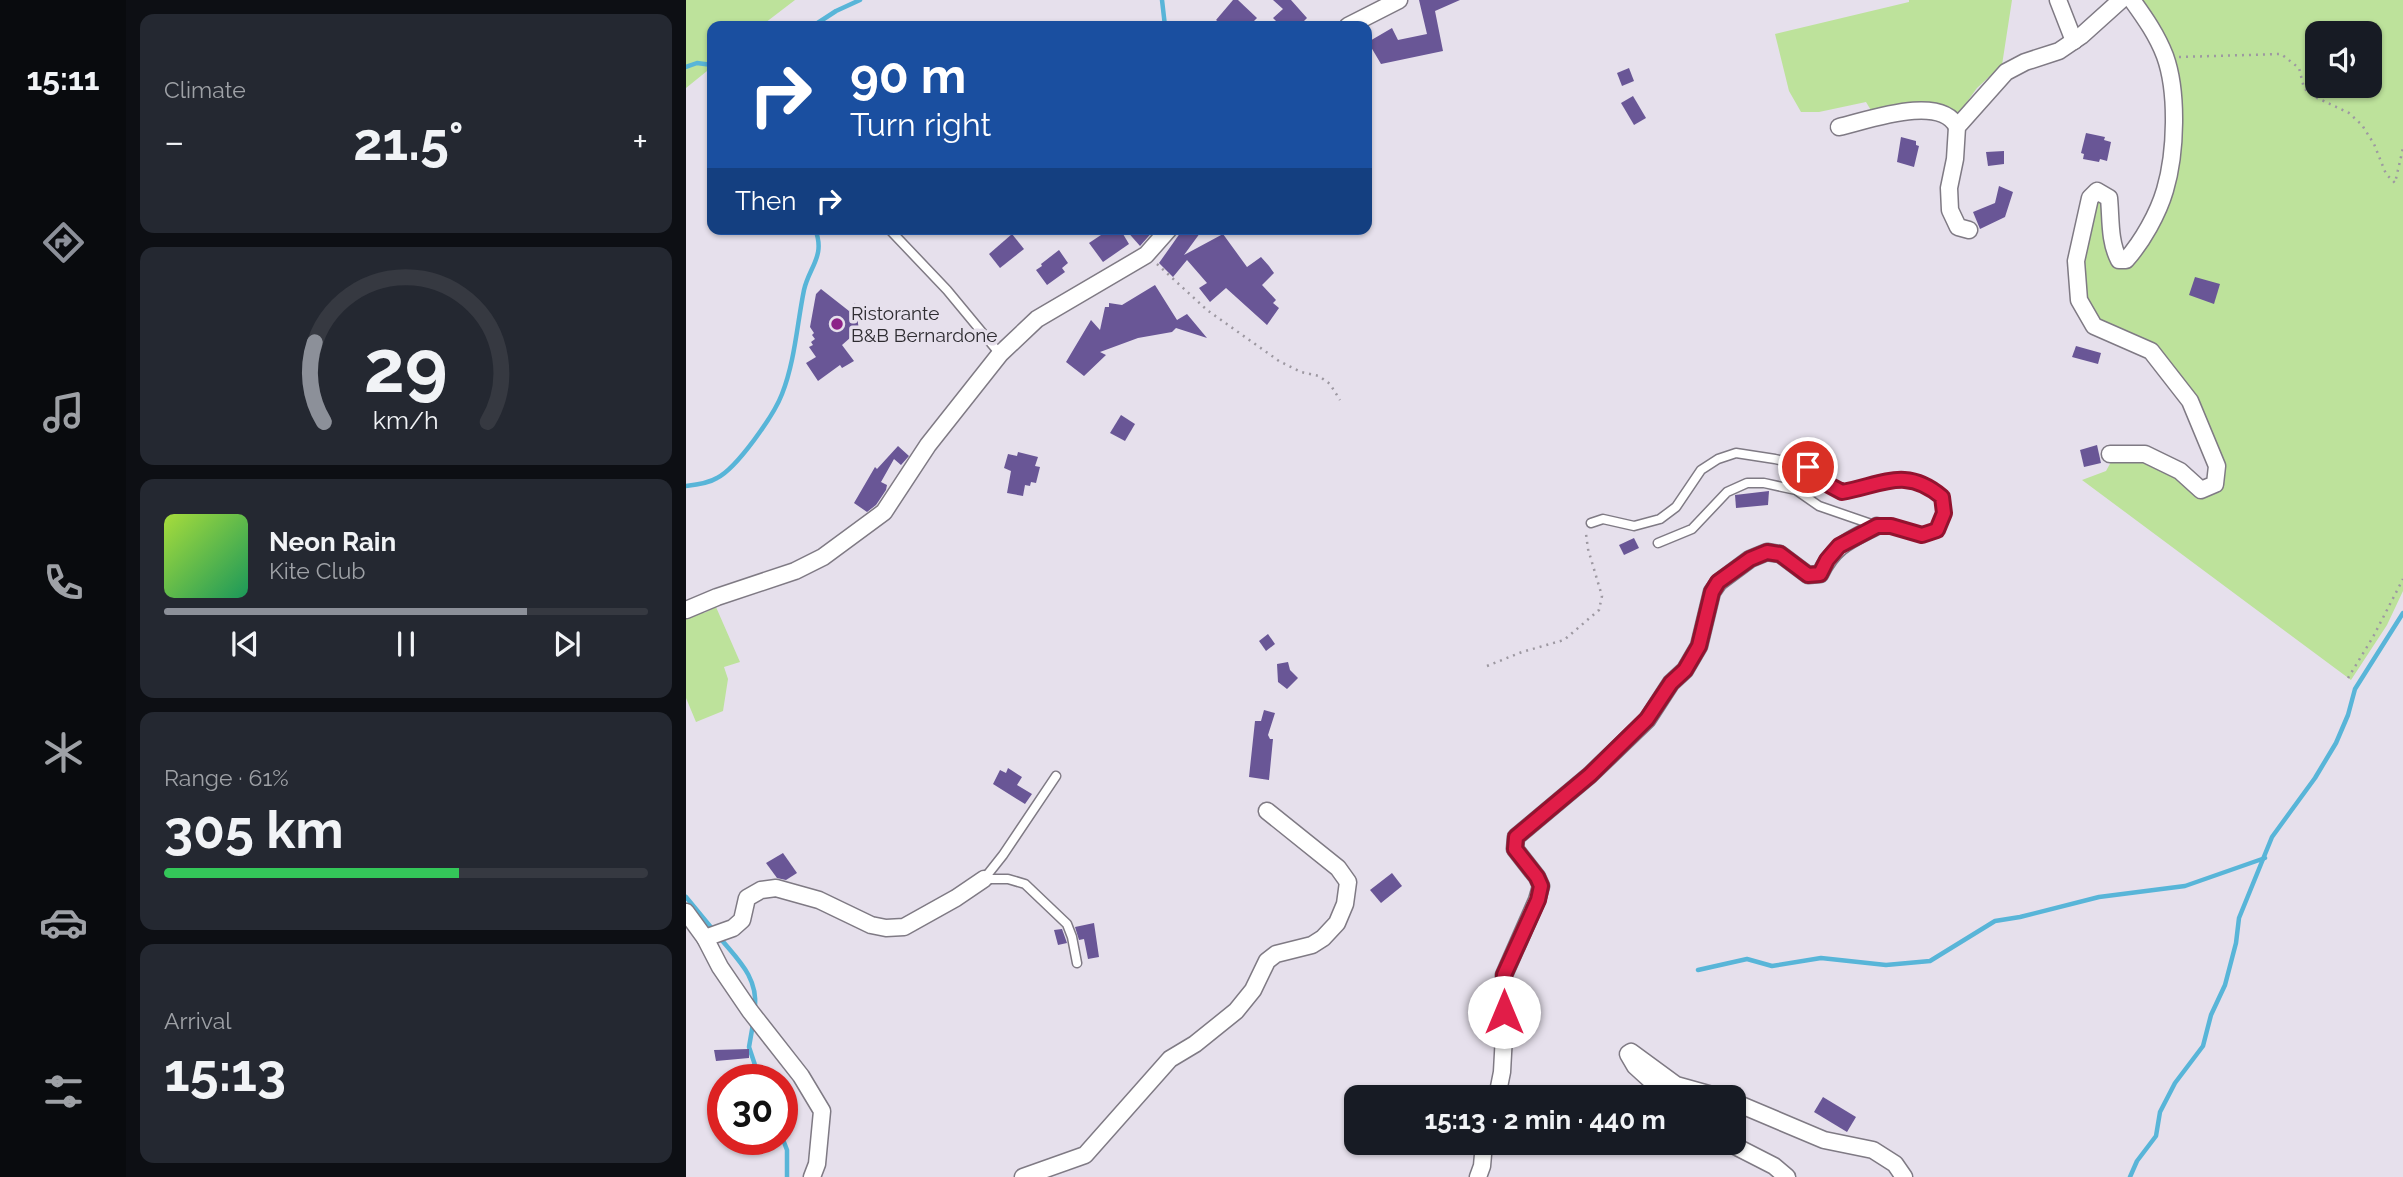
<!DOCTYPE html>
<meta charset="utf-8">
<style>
:root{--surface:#171b24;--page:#242831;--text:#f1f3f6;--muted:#9ea1a6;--line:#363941;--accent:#8c9099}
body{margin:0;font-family:Raleway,sans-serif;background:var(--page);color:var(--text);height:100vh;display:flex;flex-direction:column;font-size:26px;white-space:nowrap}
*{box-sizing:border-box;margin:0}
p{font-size:23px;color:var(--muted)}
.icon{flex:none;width:38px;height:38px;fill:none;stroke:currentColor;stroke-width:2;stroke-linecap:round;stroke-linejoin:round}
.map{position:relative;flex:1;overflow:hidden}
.sheet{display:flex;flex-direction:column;gap:14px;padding:14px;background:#0d0f14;width:560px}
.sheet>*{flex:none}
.banner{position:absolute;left:21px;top:21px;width:665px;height:214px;border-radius:14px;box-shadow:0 2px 5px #0004;background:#1a4fa0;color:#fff;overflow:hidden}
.tools{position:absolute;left:1619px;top:21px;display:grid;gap:14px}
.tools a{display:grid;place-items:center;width:77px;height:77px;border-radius:14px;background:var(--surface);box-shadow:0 2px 5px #0004;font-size:35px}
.speed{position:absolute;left:21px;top:1064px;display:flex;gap:14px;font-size:35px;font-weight:700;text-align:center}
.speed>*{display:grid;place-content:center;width:91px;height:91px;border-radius:50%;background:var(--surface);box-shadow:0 2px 5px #0004;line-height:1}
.speed .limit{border:10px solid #d22;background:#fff;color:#111}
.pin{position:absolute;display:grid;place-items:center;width:60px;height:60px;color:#fff;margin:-30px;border:4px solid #fff;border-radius:50%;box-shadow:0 2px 7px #0007}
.me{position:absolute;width:77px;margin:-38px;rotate:0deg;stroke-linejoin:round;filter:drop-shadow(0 0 5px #0008)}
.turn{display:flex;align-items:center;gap:24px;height:147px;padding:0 28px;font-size:32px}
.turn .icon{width:91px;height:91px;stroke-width:2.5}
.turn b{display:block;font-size:49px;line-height:60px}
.then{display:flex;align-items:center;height:66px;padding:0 28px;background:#0003;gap:14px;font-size:26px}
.big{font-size:52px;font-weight:700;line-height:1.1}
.sheet .card{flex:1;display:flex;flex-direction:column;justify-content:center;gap:10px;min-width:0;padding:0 24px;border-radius:14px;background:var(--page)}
.sheet .dial{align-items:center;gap:0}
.dial svg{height:182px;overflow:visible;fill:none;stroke:var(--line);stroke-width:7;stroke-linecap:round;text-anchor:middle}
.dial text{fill:var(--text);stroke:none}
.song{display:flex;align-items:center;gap:21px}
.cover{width:84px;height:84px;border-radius:10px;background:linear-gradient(135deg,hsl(80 70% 55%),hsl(150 70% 35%))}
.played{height:7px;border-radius:4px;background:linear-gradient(90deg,var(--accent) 75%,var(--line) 75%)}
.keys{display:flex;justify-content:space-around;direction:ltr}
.heat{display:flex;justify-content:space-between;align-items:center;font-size:38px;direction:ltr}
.charge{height:10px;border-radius:5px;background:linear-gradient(90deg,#34c759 61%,var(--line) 0)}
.trip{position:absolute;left:658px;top:1085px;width:402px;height:70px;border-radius:14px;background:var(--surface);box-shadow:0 2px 5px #0004;font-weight:700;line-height:70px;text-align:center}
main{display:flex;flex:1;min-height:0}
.tabs{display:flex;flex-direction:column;width:126px;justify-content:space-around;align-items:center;background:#090b0e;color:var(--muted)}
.tabs .icon{width:49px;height:49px}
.tabs .on{color:var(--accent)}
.tabs b{font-size:32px;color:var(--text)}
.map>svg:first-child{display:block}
</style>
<main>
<nav class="tabs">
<b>15:11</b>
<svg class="icon on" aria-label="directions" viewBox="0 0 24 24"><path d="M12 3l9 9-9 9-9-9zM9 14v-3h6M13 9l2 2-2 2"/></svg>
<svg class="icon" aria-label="music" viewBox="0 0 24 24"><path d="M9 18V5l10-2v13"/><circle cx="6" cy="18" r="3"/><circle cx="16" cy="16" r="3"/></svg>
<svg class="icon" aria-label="phone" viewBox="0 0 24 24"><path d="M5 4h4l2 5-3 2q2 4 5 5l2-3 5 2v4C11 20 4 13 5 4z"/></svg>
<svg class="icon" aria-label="climate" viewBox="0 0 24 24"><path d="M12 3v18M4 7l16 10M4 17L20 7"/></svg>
<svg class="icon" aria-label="car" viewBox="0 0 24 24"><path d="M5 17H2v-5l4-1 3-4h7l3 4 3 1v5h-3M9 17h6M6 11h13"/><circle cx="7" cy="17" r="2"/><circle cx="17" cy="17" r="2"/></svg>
<svg class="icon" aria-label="filters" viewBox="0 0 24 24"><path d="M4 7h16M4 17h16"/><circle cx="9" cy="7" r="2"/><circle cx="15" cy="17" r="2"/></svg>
</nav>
<section class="sheet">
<div class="card"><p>Climate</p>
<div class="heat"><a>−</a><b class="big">21.5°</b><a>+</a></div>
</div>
<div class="card dial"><svg viewBox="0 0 100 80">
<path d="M14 69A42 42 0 1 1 86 69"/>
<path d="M14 69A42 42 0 0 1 10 34" stroke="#8c9099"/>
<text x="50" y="56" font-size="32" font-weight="700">29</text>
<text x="50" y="72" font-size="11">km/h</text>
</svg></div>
<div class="card">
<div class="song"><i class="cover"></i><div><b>Neon Rain</b><p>Kite Club</p></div></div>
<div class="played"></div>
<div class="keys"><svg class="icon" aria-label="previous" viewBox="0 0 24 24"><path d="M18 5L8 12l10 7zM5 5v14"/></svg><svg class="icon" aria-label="pause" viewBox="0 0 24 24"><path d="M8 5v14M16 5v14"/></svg><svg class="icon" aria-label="next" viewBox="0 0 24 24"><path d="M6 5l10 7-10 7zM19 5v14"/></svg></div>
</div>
<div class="card"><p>Range · 61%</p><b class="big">305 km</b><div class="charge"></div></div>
<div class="card"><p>Arrival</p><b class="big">15:13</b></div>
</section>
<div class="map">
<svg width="1717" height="1177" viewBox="0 0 1717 1177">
<rect width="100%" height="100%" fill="#e6e0ec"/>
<g fill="#bde29b" fill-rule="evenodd">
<polygon points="0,0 109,0 75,26 26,26 26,67 0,88"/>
<polygon points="1223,0 1326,0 1316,65 1291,88 1273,113 1234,102 1186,112 1180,102 1133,112 1115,112 1103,91 1089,34 1223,2"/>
<path d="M1452,0H1717V591L1701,625L1665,680L1396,480L1420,471L1425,462L1458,460L1493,478L1517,494L1535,463L1465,346L1412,322L1398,297L1396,260L1409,203L1413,199L1418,202L1442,266L1490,153L1494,85L1476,33ZM1631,33H1684V86H1631Z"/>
<polygon points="30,607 54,662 38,667 42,679 37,711 10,722 0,698 0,615 15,608 18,613"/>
</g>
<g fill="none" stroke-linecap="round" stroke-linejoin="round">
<g stroke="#58b5d8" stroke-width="4.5">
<polyline points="476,0 479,26"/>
<polyline points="127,26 150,11 174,0"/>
<polyline points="0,67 11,63 26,65"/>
<path d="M0,486C9,485 23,483 31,478C51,468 88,415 96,394C109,361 111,324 118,290C123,267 140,256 129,229"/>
<polyline points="0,897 28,931"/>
<path d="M34,938C52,960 72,977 69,1008"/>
<polyline points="1012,970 1061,959 1086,966 1135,958 1200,965 1244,961 1309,921 1334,917 1413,897 1499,886 1579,858"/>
<polyline points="67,1024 63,1047 74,1080"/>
<polyline points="96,1137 101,1150 101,1177"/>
<polyline points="1444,1177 1451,1161 1470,1136 1474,1112 1489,1083 1517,1046 1525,1015 1539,985 1550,943 1553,918 1586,837 1629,778 1650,743 1662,715 1669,689 1717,613"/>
</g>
</g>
<g fill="#695696">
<polygon points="547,0 552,0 571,18 563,26 538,26 530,20"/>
<polygon points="587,0 605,0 621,18 613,26 595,26 587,18 597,9"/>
<polygon points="733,0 774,0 749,11 757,51 695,64 682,42 706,28 712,40 741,34"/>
<polygon points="943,68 948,81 936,86 931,73"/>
<polygon points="947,96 960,118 948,125 935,103"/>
<polygon points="1400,133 1419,137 1418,140 1425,142 1421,161 1414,159 1413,162 1397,159 1398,154 1395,153"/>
<polygon points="1215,137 1230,141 1230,145 1233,146 1228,167 1211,162"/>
<polygon points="1318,151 1318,164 1302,166 1300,152"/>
<polygon points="1313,186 1327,192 1319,217 1294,229 1287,212 1309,203"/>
<polygon points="424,229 434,229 443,244 417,262 403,243"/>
<polygon points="439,229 469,229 454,246"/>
<polygon points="497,229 517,229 498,255 537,234 561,267 575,257 583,266 588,273 576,285 590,300 587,303 593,308 581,325 540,288 524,302 513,288 521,283 501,260 487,277 473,263"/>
<polygon points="326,234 338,249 314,268 303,254"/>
<polygon points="373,250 382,263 376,268 379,272 361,285 350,270 356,266 355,264"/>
<polygon points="1509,277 1534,284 1528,304 1503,295"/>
<polygon points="469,285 491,320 501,314 521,338 490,328 486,332 452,338 414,352 420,355 398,376 380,362 405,320 414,330 419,307 423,307 423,303 436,305"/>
<polygon points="135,289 163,311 169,303 173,330 156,345 168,361 156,368 154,365 132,381 120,363 130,357 123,347 127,345 125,342 129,339 126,335 128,333 124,327 130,294"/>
<polygon points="1390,346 1415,353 1412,364 1386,357"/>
<polygon points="435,415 449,424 439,441 424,433"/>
<polygon points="1411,445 1415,463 1398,467 1394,450"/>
<polygon points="212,446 223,456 215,465 208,459 195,482 201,485 200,490 190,505 181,512 168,503 189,467 191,469"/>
<polygon points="332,452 352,457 349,466 354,467 350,483 345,482 344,486 339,485 337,496 321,493 325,471 318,468 322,454 331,456"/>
<polygon points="1083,491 1082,505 1050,508 1049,495"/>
<polygon points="948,538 953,548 938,555 933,545"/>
<polygon points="582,634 589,644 580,651 573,641"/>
<polygon points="602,662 604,670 612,678 601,689 592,682 591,664"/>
<polygon points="578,710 589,713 582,735 584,739 587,739 583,780 563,777 569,721 575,721"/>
<polygon points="322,768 336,777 331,785 346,794 339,804 307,784 314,770 320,773"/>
<polygon points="97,853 111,873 100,880 91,878 80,863"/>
<polygon points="706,873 716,886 695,903 684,890"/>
<polygon points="408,923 413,957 402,959 398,939 393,940 389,927"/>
<polygon points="376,929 381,943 372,945 368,930"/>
<polygon points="63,1049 63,1058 30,1061 28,1050"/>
<polygon points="1137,1097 1170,1117 1161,1132 1128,1112"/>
</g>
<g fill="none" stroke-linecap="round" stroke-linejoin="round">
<defs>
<g id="service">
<polyline points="203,229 261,290 314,354"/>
<path d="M905,523L917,519L948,526L974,519L990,507L1015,470L1032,459L1050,453L1089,459L1122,467L1141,484L1156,492C1196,485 1220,466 1256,497L1258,513L1251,530L1235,535L1205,526H1191L1133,506L1110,490L1078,483H1061L1041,492L1006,529L972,543"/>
<polyline points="298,879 322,879 339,884 381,924 386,937 391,963"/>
<polyline points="298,879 317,855 370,776"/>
</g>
<g id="minor">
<polyline points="1372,0 1388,41"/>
<polyline points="662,26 713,0"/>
<path d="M1153,127C1180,121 1255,93 1271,127"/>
<polyline points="1283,230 1272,227 1264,210 1263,188 1269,159 1271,127 1320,72 1339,62 1373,51 1395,36 1435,0"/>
<path d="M1424,454H1459L1494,471L1515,490L1529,484L1531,466L1504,401L1465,351L1408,326L1393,300L1390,261L1404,198L1411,191L1423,198C1425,218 1423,241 1433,260H1440C1456,242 1472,214 1479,190C1490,153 1492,92 1479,56C1471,35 1459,18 1446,0"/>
<polyline points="0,610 31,597 109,571 137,557 198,512 242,445 314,354 351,319 460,255 483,229"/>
<polyline points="0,912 19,938 34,967 64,1011 115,1076 136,1111 131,1164 126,1177"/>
<polyline points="19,938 47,928 56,920 61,898 75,890 90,888 133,900 185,925 200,928 218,927 270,898 298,879"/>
<path d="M811,1097L816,1072L818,1035V975L851,900L855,886L851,877L829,849L830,837L904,775L961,720L985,683L999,670L1013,646L1026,592L1033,582L1064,559L1081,552L1094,554L1122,575L1134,574C1148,545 1164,540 1191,526"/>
<polyline points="983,1097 949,1066 942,1054 945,1052 990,1085 1033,1097"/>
<polyline points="1048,1102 1138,1140 1187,1150 1209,1164 1218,1177"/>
<polyline points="1043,1143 1088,1166 1101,1177"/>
<polyline points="337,1177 399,1155 484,1059 509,1044 550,1011 567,990 581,961 590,954 626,945 637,938 651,923 659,904 662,882 652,868 581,811"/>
<polyline points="792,1177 796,1166 798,1143"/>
</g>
</defs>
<use href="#service" stroke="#7f7a84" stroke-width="11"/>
<use href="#minor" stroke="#7f7a84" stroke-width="19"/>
<g stroke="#9d98a1" stroke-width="2.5" stroke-dasharray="2 5" stroke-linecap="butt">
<polyline points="1493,57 1595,54 1613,68 1618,88 1627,96 1663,113 1676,125 1688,144 1700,174 1709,183 1717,148"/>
<polyline points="471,264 521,310 593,361 615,372 633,376 644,384 654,400"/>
<polyline points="801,666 836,652 878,640 913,610 916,596 902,549 900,534"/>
<polyline points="1662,678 1687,637 1717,579"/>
</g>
<use href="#service" stroke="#fff" stroke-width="8"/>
<use href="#minor" stroke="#fff" stroke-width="16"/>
</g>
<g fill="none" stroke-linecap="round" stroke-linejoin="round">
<defs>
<path id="route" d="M818,1012V975L852,900L855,886L851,877L829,849L830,837L904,775L961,719L985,683L999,670L1013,646L1026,592L1032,582L1064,559L1081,552L1094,554L1122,575L1134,574L1141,560L1153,546L1191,526H1205L1236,535L1251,530L1258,513L1256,497C1220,466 1196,485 1156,492L1141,484L1122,467"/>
</defs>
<use href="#route" stroke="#92132f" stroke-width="18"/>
<use href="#route" stroke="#e11d48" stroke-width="12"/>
</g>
<circle fill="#8d2388" stroke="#e6e0ec" stroke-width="2.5" cx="151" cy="324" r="7"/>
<g text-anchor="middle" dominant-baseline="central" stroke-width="7" stroke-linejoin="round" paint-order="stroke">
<g font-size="19" fill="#2f2d32" stroke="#e6e0ec" text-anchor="start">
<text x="165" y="313">Ristorante<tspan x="165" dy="22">B&amp;B Bernardone</tspan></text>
</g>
</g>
</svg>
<div class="tools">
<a><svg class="icon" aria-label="sound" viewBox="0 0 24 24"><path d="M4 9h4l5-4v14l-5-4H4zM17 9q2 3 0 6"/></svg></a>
</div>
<div class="speed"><div class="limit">30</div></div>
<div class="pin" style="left:1122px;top:467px;background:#d93025"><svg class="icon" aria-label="arrive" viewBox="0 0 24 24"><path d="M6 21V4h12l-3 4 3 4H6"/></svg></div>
<svg class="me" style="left:818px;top:1012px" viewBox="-20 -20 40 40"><circle r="19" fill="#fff"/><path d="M0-13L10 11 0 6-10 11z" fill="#e11d48"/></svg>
<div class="trip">15:13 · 2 min · 440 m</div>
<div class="banner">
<div class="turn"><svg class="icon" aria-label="right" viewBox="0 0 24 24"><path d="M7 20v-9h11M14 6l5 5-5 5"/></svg><div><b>90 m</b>Turn right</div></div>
<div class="then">Then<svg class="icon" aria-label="right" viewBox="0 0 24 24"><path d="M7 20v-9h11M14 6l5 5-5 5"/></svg></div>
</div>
</div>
</main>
